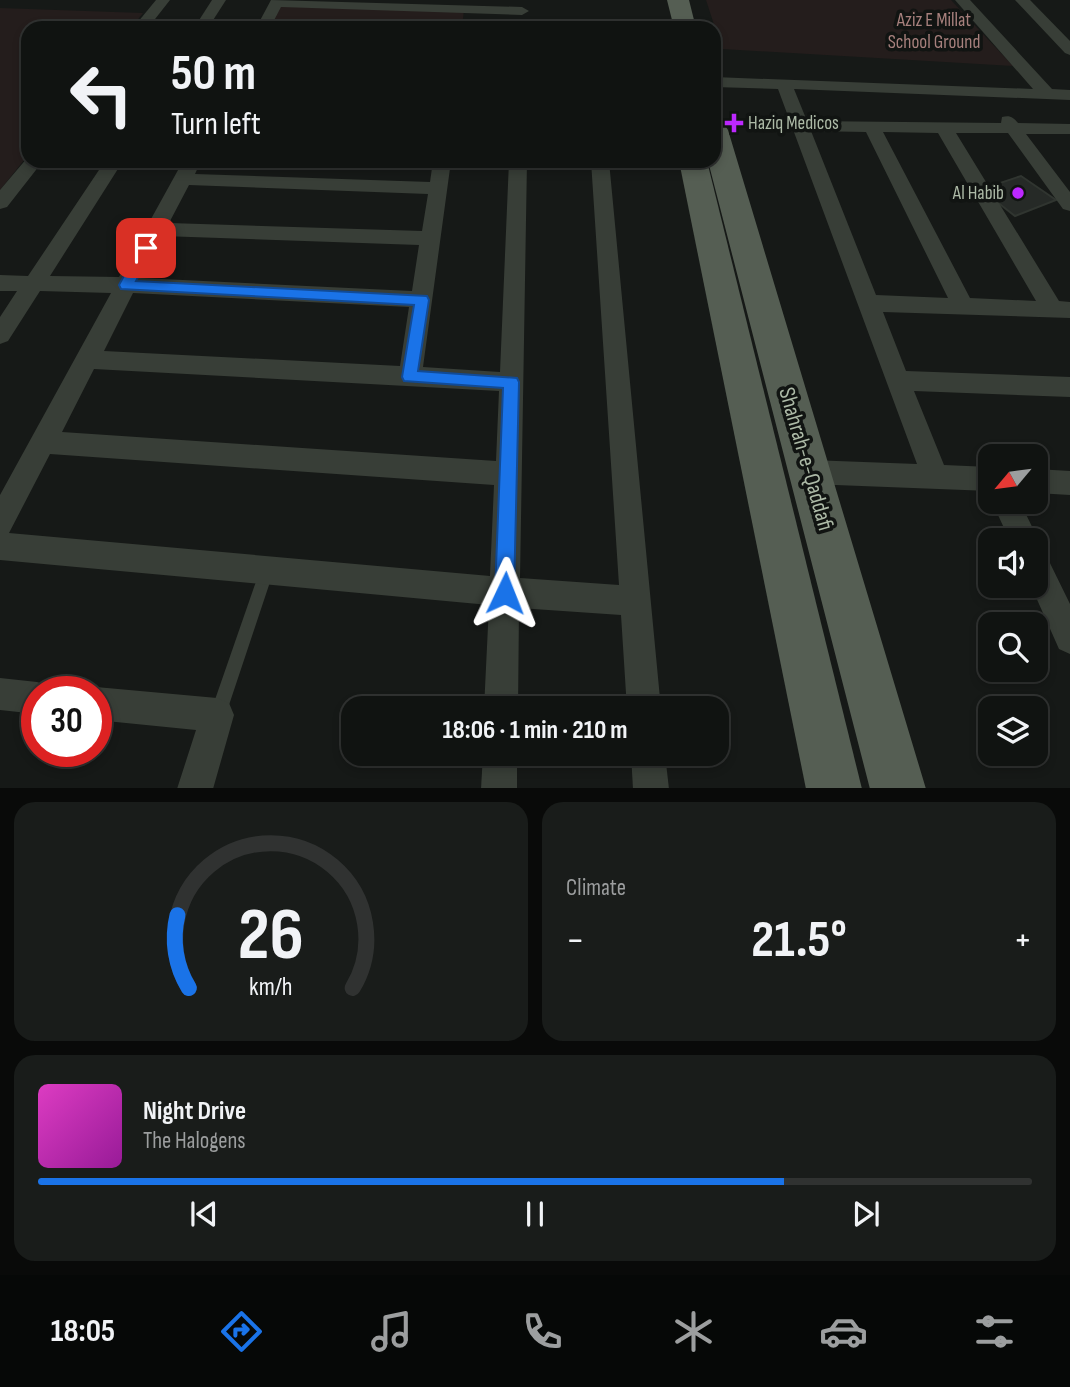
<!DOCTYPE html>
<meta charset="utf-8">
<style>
:root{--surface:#101311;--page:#191c1a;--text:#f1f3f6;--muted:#9c9e9f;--line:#303231;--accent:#1a73e8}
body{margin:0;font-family:"Sofia Sans Condensed",sans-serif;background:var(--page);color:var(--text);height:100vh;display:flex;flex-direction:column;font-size:26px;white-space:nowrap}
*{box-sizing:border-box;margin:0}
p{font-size:23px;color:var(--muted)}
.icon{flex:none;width:38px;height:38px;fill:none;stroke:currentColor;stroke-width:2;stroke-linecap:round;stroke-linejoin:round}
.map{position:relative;height:788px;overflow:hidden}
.drawer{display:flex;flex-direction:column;gap:14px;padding:14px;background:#090a09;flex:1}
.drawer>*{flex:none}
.hud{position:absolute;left:21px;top:21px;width:700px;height:147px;border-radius:21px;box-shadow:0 4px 10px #0003,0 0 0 2px var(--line);background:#101311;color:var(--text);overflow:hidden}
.needle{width:46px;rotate:241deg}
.tools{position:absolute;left:978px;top:444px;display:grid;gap:14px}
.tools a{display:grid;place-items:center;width:70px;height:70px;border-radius:14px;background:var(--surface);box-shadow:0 4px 10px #0003,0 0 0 2px var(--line);font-size:35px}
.speed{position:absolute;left:21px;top:676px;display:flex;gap:14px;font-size:35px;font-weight:700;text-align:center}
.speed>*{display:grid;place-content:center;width:91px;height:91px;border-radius:50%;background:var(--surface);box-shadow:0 4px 10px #0003,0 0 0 2px var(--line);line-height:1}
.speed .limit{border:10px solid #d22;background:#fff;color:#111}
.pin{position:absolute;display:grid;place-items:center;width:60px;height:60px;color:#fff;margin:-30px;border-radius:14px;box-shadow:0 4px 10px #0006}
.me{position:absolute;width:77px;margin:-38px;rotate:2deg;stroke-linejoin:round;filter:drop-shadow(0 0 5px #0008)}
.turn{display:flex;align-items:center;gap:24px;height:147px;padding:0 35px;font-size:32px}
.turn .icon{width:91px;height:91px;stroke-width:2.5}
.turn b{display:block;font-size:49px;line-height:60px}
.big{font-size:52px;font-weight:700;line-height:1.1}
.drawer .widget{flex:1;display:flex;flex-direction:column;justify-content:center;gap:10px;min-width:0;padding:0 24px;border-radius:21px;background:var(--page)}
.drawer .dial{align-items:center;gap:0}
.dial svg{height:182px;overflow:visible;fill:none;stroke:var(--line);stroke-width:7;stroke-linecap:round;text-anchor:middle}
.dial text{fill:var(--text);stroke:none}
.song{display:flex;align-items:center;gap:21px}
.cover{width:84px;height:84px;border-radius:10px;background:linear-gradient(135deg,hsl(310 70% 55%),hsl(300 70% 35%))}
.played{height:7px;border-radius:4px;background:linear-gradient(90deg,var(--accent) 75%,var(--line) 75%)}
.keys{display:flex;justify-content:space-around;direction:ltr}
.heat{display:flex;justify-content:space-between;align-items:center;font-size:38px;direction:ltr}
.drawer .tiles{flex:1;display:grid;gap:14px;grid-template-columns:1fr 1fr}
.widget:last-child{grid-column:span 2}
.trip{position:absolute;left:341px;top:696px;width:388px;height:70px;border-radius:21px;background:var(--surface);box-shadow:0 4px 10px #0003,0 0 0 2px var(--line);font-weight:700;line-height:70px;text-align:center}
.tabs{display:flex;height:112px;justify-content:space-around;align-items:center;background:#060807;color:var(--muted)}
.tabs .icon{width:49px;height:49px}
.tabs .current{color:var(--accent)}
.tabs b{font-size:32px;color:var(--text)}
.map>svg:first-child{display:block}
</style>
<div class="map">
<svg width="1070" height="789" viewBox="0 0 1070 789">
<rect width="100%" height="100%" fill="#161917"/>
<g fill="#241d1c">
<polygon points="706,0 951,0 1013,66 722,49"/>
<polygon points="276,3 464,9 462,28 263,28"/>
<polygon points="0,8 143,13 131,28 28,28 28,155 0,190"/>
</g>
<polygon fill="#262a27" stroke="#303530" stroke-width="2" points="1021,176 1056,200 1015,216 992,198 988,187"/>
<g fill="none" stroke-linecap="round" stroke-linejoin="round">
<polygon fill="#383e37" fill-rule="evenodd" points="267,563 272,565 274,570 224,720 218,722 212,720 210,714 260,570 262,565"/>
<g fill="#383e37" fill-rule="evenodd">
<polygon points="156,0 170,0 148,28 133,28"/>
<polygon points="212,0 226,0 208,28 194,28"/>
<polygon points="271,0 522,7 529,11 522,15 281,7 270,28 256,28"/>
<path d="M955,0H970L1052,89L1070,90V100L794,89L807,121L1001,123L1002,117C1010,115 1013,117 1018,123L1070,124V134H1026L1070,192V211L1063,209L1008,133H956L1059,301L1070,302V318L883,312L906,371L1070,377V397L914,391L944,465L990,467V491L810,484L801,480L797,472L801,464L810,460L917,464L778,89L714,87V77L1033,89ZM811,131L866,132L948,298L876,295ZM883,132L938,133L1036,301L970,298Z"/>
<polygon points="1015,0 1030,0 1070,41 1070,55 1065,53"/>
<polygon points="28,157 28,161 43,161 7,207 0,209 0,190"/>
<path d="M105,161H123L50,276L119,277L183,161H201L195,174L430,182L433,161H451L423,367L500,372L509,161H527L520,578L619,585L591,161H609L661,709H627L621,615L519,608L518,709H484L489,605L0,560V495L111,293L40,291L8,341L0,344V317L17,291H0V275L28,276ZM189,185L428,194L422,231L169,223ZM162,236L419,245L412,291L141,278ZM133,293L409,307L400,366L104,351ZM94,369L499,391L496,461L62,432ZM50,454L494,485L490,576L9,533Z"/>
<polygon points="1036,469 1070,471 1070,495 1036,493"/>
<polygon points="992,502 1020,502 1039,541 1036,549 1036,541 1010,541"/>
<polygon points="1036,551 1046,555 1070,604 1070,654 1059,649 1031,586 1036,586"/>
<polygon points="0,678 37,682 49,686 51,691 37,691 37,714 0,710"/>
<polygon points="96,687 217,698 229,703 234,715 213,789 177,789 196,730 96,720 96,691 85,691"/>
<polygon points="483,754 517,754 517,789 481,789"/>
<polygon points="631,754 665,754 669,789 633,789"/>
</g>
<g fill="#555e53" fill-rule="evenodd">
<polygon points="667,0 689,0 696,28 674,28"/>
<polygon points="714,122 724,124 728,130 926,789 870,789 708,161 714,161"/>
<polygon points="679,161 707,161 862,789 806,789"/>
</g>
</g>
<polygon fill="#1a73e8" stroke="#114b97" stroke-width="2" points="146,243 153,248 136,281 427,296 429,300 418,371 517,378 519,382 514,593 512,599 505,602 498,599 495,593 503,388 404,381 402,377 414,305 121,289 119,285 141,244"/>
<g fill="#bd28ff" stroke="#111412" stroke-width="2.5">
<path d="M730.5 112.5h7v7h7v7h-7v7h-7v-7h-7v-7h7z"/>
<circle cx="1018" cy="193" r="7"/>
</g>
<g text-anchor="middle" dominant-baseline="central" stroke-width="7" stroke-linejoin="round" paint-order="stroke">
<g font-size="19" fill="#a7807d" stroke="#111412">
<text x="934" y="20">Aziz E Millat<tspan x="934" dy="22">School Ground</tspan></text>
</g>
<g font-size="19" fill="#adbaa7" stroke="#111412" text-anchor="start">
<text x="748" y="123">Haziq Medicos</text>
<text x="1004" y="193" text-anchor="end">Al Habib</text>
</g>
<g font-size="23" fill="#adbaa7" stroke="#111412">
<text transform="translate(806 459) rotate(74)">Shahrah-e-Qaddafi</text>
</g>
</g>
</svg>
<div class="tools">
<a><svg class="needle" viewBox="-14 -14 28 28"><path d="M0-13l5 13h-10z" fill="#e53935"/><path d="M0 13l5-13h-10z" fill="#9c9e9f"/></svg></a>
<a><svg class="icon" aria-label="sound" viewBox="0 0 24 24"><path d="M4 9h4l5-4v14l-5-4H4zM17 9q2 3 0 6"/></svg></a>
<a><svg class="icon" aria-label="search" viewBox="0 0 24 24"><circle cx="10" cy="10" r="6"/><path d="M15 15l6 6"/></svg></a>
<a><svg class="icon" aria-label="layers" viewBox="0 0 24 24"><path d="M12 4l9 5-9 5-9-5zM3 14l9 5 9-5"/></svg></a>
</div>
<div class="speed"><div class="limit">30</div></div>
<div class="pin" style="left:146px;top:248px;background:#d93025"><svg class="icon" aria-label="arrive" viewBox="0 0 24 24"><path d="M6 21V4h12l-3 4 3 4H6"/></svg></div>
<svg class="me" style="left:505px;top:593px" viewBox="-20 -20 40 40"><path d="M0-17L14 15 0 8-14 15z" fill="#1a73e8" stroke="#fff" stroke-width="4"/></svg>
<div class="trip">18:06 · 1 min · 210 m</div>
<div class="hud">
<div class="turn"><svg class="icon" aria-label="left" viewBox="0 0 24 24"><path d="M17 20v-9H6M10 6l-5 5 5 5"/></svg><div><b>50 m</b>Turn left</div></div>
</div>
</div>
<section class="drawer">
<div class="tiles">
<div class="widget dial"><svg viewBox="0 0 100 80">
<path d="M14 69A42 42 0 1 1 86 69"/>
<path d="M14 69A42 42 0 0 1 9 37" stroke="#1a73e8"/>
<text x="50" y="56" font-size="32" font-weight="700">26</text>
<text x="50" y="72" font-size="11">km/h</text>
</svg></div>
<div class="widget"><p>Climate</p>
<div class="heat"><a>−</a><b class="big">21.5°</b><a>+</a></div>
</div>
<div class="widget">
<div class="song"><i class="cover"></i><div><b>Night Drive</b><p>The Halogens</p></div></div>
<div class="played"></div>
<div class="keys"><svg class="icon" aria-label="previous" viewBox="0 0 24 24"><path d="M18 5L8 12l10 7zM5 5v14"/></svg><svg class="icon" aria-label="pause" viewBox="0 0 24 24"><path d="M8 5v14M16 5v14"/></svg><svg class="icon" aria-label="next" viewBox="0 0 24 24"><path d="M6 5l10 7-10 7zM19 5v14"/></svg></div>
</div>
</div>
</section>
<nav class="tabs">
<b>18:05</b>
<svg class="icon current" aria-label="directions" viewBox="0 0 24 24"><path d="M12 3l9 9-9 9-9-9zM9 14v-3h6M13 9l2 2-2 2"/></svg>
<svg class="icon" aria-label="music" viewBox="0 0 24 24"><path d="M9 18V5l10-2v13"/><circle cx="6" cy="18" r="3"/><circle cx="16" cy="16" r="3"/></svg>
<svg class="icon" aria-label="phone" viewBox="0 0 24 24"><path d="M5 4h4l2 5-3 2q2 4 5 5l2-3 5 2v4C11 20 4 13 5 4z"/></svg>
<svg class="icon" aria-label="climate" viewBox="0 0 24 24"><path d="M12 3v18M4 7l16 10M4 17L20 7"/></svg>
<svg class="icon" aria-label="car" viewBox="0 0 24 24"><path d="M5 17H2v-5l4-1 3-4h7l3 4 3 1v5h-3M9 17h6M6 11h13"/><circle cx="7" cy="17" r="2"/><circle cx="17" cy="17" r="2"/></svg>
<svg class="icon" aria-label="filters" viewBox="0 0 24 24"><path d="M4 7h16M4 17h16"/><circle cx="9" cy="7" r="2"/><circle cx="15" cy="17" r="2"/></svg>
</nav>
